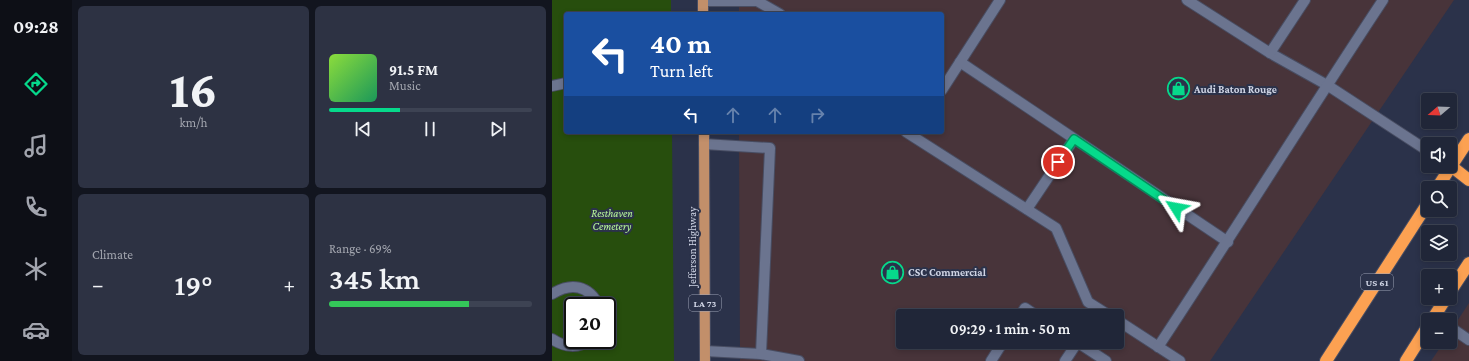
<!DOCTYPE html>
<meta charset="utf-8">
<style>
:root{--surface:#202638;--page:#2d3243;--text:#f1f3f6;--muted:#a2a5ae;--line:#3d4353;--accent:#06d98b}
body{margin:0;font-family:"Crimson Pro",serif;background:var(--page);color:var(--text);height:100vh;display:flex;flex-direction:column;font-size:15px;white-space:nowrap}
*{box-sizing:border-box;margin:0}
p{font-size:13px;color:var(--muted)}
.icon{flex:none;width:22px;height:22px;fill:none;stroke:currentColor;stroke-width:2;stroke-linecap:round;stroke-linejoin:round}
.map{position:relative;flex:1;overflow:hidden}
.details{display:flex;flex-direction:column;gap:6px;padding:6px;background:#12151f;width:480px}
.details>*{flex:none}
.guide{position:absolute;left:12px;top:12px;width:380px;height:122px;border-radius:4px;box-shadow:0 2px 6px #0003,0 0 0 1px var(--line);background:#1a4fa0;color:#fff;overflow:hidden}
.needle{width:26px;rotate:251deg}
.controls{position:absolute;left:869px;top:93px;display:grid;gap:8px}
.controls a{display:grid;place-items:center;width:36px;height:36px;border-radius:4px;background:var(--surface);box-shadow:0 2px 6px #0003,0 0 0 1px var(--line);font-size:20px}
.speed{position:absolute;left:12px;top:297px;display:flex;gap:8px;font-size:20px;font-weight:700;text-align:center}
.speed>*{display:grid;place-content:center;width:52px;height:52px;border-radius:50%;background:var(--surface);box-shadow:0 2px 6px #0003,0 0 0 1px var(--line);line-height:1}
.speed .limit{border:2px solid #111;border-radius:6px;background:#fff;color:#111}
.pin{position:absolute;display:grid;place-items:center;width:34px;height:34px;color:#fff;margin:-17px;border:2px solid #fff;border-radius:50%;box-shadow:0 1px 4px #0007}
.me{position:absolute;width:44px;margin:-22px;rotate:304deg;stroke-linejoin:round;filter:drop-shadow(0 0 3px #0008)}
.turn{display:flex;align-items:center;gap:14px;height:84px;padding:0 20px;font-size:18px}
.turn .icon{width:52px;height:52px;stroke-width:2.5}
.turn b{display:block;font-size:28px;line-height:34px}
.lanes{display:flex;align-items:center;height:38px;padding:0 20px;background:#0003;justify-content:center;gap:20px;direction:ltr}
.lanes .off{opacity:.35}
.big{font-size:30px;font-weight:600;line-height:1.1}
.details .card{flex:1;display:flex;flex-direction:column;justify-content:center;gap:6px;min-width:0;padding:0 14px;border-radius:6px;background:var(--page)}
.details .dial{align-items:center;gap:0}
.dial b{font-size:52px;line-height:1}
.song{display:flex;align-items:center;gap:12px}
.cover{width:48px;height:48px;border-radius:6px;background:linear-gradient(135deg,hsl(90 70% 55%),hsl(150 70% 35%))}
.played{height:4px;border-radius:2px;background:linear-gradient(90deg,var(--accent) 35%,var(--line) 35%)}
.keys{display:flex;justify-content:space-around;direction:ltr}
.heat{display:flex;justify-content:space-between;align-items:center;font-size:22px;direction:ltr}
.charge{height:6px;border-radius:3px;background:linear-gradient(90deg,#34c759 69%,var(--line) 0)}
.details .tiles{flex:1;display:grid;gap:6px;grid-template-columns:repeat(2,1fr)}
.trip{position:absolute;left:344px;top:309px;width:228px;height:40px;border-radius:4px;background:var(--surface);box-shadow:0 2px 6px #0003,0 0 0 1px var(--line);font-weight:600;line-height:40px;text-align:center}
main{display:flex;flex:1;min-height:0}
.tab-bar{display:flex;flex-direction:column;width:72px;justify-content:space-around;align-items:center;background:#0d0f16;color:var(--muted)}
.tab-bar .icon{width:28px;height:28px}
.tab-bar .selected{color:var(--accent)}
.tab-bar b{font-size:18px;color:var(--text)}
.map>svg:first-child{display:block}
</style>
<main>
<nav class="tab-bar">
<b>09:28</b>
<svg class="icon selected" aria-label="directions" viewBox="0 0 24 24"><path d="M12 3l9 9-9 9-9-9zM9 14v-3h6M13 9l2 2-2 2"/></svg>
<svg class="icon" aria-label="music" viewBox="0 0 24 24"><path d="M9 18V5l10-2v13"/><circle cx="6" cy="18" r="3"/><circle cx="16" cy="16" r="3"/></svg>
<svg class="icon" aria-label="phone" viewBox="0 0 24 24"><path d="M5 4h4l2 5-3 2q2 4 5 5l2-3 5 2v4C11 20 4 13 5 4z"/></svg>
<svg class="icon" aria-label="climate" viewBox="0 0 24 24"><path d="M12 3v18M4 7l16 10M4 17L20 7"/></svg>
<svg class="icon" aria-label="car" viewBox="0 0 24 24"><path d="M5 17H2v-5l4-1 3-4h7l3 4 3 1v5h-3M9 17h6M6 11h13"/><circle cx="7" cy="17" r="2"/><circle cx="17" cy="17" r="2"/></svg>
</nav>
<section class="details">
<div class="tiles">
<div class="card dial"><b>16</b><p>km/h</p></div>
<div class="card">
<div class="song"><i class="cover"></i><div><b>91.5 FM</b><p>Music</p></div></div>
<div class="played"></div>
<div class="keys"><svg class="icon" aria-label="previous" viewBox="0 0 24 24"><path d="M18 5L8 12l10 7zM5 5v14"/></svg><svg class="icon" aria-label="pause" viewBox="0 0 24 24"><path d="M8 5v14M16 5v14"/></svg><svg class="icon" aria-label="next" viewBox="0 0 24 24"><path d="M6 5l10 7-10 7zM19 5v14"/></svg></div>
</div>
<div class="card"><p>Climate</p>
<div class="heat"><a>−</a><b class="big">19°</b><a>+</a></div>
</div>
<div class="card"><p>Range · 69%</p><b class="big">345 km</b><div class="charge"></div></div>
</div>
</section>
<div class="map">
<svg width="917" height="361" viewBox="0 0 917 361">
<rect width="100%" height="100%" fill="#2b324a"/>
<g fill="#48343a" fill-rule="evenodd">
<path d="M187,0H902L658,361H188L187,132H390V14H187ZM351,316H565V342H351Z"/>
<polygon points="917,303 917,361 879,361 892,342 898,342 898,332"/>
</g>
<path fill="#274e0d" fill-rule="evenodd" d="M0,0H119V14H14V132H120L122,361H0ZM21,306H55V340H21Z"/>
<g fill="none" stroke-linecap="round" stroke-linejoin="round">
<defs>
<g id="minor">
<polyline points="635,0 718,53 775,85 876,151"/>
<polyline points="151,1 205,1 228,14"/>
<polyline points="718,53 753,0"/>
<polyline points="408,62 676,242"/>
<polyline points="0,86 14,83"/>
<polyline points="390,90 448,0"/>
<polyline points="354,132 504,228 536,302 558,316"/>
<polyline points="152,144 218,148 209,354 153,351"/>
<polyline points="475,209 522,139"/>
<path d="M0,294C19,282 37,285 47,306"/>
<polyline points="468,316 473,308 485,316"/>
<polyline points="565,320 628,361"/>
<polyline points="898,327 917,340"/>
<path d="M0,339C12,347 26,349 38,340"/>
<polyline points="525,342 554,361"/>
<path d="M606,347C682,232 755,115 831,0"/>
<polyline points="209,354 247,361"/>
<polyline points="439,361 451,342"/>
<polyline points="513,361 525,343"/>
</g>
<g id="major">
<polyline points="151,0 151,14"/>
<polyline points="152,132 153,361"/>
</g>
<g id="highway">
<polyline points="899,166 917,180"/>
<polyline points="885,188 917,139"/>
<polyline points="898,292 917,263"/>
<polyline points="880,320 894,298"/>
<polyline points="774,361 876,203"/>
<polyline points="854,361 876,326"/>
</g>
</defs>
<use href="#minor" stroke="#484d62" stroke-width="12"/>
<use href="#major" stroke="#484d62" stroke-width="12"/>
<use href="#highway" stroke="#484d62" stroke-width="14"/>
<use href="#minor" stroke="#6b748f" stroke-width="10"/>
<use href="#major" stroke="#c28f6a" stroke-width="10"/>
<use href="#highway" stroke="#fca152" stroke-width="12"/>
</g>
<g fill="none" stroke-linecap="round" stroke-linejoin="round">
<defs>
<polyline id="route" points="506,162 522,139 624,208"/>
</defs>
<use href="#route" stroke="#048d5a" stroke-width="10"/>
<use href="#route" stroke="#06d98b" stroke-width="7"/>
</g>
<defs>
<symbol id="shop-ring" viewBox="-11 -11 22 22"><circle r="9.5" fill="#2b324a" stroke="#06d98b" stroke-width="1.5"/><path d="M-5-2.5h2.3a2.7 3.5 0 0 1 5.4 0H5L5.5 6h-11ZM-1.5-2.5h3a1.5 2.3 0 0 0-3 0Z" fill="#06d98b"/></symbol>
</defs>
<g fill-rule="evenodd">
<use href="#shop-ring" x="614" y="76" width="25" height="25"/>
<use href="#shop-ring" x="328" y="260" width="25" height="25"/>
</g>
<g text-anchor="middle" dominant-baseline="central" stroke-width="4" stroke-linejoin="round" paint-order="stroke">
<g fill="#2b324a" stroke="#9ea3b6" stroke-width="1">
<rect x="809" y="274" width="32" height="16" rx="3"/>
<rect x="137" y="295" width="32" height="16" rx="3"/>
</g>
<g font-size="10" font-weight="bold" fill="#cfd4e4">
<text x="825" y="282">US 61</text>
<text x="153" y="303">LA 73</text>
</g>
<g font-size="11" font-weight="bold" fill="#cfd4e4" stroke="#2b324a" text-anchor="start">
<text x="642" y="89">Audi Baton Rouge</text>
<text x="356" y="272">CSC Commercial</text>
</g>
<g font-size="11" font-style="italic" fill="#baf99b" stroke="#2b324a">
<text x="60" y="213">Resthaven<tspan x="60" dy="13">Cemetery</tspan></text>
</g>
<g font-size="11" fill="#cfd4e4" stroke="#2b324a">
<text transform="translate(140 247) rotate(-90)">Jefferson Highway</text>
</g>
</g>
</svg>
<div class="controls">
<a><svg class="needle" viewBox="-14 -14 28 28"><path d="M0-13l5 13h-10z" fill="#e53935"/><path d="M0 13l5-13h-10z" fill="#a2a5ae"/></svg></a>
<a><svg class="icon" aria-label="sound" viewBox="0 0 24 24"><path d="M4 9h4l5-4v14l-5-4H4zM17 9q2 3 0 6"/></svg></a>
<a><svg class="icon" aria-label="search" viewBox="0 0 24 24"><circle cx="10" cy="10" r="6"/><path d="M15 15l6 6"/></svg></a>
<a><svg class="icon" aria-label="layers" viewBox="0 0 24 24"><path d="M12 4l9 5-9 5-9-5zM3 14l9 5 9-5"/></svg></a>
<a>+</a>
<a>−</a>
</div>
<div class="speed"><div class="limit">20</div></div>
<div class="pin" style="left:506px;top:162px;background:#d93025"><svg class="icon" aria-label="arrive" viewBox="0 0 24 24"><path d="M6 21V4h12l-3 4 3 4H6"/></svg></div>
<svg class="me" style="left:624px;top:208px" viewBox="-20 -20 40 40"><path d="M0-17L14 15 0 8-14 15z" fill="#06d98b" stroke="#fff" stroke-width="4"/></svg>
<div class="trip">09:29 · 1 min · 50 m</div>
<div class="guide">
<div class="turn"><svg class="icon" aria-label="left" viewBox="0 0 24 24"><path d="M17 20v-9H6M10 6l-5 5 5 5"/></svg><div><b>40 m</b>Turn left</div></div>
<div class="lanes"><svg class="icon" aria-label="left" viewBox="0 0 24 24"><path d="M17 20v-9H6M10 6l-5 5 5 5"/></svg><svg class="icon off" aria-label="ahead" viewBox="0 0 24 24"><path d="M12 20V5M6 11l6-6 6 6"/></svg><svg class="icon off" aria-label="ahead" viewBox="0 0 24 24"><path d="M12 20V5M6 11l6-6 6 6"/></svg><svg class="icon off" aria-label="right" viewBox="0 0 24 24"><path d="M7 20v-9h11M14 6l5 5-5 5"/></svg></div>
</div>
</div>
</main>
